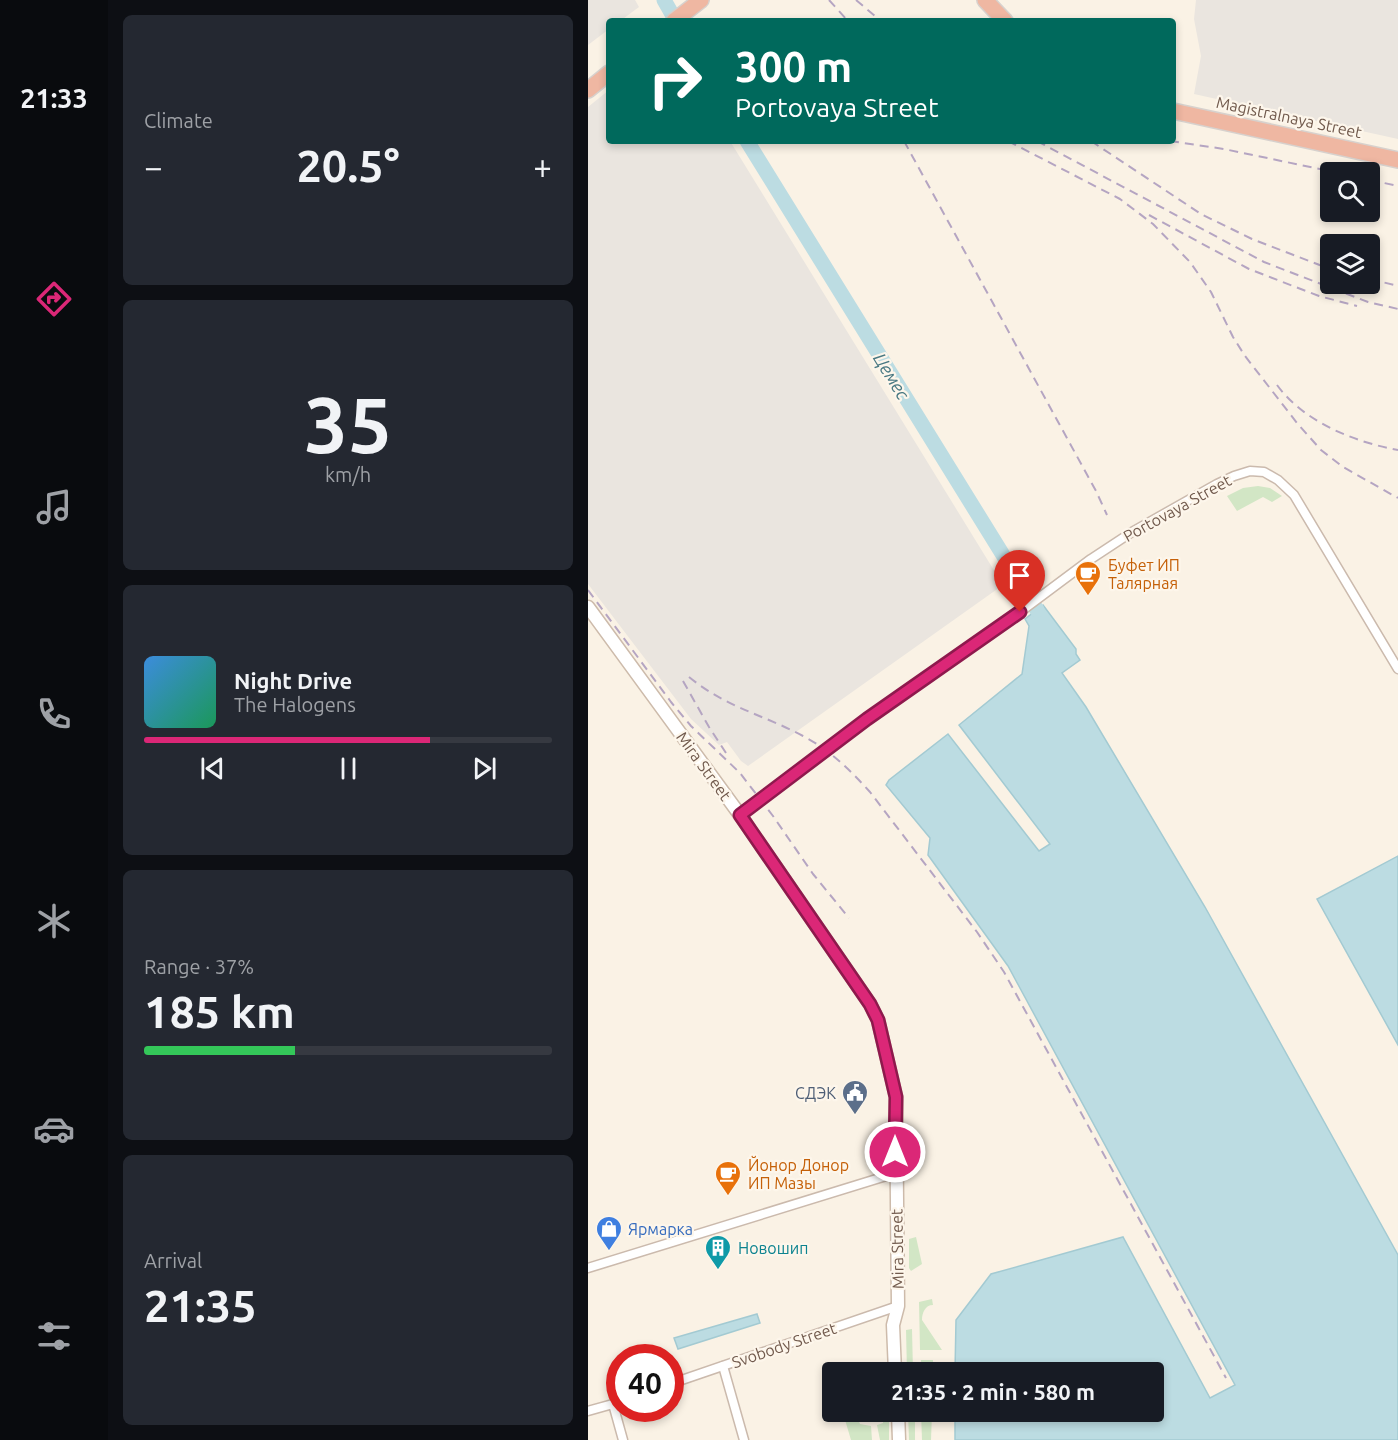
<!DOCTYPE html>
<meta charset="utf-8">
<style>
:root{--surface:#171b24;--page:#242831;--text:#f1f3f6;--muted:#9ea1a6;--line:#363941;--accent:#db2777}
body{margin:0;font-family:Ubuntu,sans-serif;background:var(--page);color:var(--text);height:100vh;display:flex;flex-direction:column;font-size:22px;white-space:nowrap}
*{box-sizing:border-box;margin:0}
p{font-size:20px;color:var(--muted)}
.icon{flex:none;width:33px;height:33px;fill:none;stroke:currentColor;stroke-width:2;stroke-linecap:round;stroke-linejoin:round}
.map{position:relative;flex:1;overflow:hidden}
.details{display:flex;flex-direction:column;gap:15px;padding:15px;background:#0d0f14;width:480px}
.details>*{flex:none}
.top-card{position:absolute;left:18px;top:18px;width:570px;height:126px;border-radius:6px;box-shadow:0 3px 9px #0003;background:#00695c;color:#fff;overflow:hidden}
.controls{position:absolute;left:732px;top:162px;display:grid;gap:12px}
.controls a{display:grid;place-items:center;width:60px;height:60px;border-radius:6px;background:var(--surface);box-shadow:0 3px 9px #0003;font-size:30px}
.speed{position:absolute;left:18px;top:1344px;display:flex;gap:12px;font-size:30px;font-weight:700;text-align:center}
.speed>*{display:grid;place-content:center;width:78px;height:78px;border-radius:50%;background:var(--surface);box-shadow:0 3px 9px #0003;line-height:1}
.speed .limit{border:9px solid #d22;background:#fff;color:#111}
.pin{position:absolute;display:grid;place-items:center;width:51px;height:51px;color:#fff;margin:-62px -26px;border-radius:50% 50% 50% 0;rotate:-45deg;box-shadow:0 0 6px #0007}
.pin .icon{rotate:45deg}
.me{position:absolute;width:66px;margin:-33px;rotate:0deg;stroke-linejoin:round;filter:drop-shadow(0 0 4px #0008)}
.turn{display:flex;align-items:center;gap:21px;height:126px;padding:0 30px;font-size:27px}
.turn .icon{width:78px;height:78px;stroke-width:2.5}
.turn b{display:block;font-size:42px;line-height:51px}
.big{font-size:45px;font-weight:700;line-height:1.1}
.details .widget{flex:1;display:flex;flex-direction:column;justify-content:center;gap:9px;min-width:0;padding:0 21px;border-radius:9px;background:var(--page)}
.details .dial{align-items:center;gap:0}
.dial b{font-size:78px;line-height:1}
.song{display:flex;align-items:center;gap:18px}
.cover{width:72px;height:72px;border-radius:9px;background:linear-gradient(135deg,hsl(210 70% 55%),hsl(150 70% 35%))}
.played{height:6px;border-radius:3px;background:linear-gradient(90deg,var(--accent) 70%,var(--line) 70%)}
.keys{display:flex;justify-content:space-around;direction:ltr}
.heat{display:flex;justify-content:space-between;align-items:center;font-size:33px;direction:ltr}
.charge{height:9px;border-radius:4px;background:linear-gradient(90deg,#34c759 37%,var(--line) 0)}
.trip{position:absolute;left:234px;top:1362px;width:342px;height:60px;border-radius:6px;background:var(--surface);box-shadow:0 3px 9px #0003;font-weight:700;line-height:60px;text-align:center}
main{display:flex;flex:1;min-height:0}
.dock{display:flex;flex-direction:column;width:108px;justify-content:space-around;align-items:center;background:#090b0e;color:var(--muted)}
.dock .icon{width:42px;height:42px}
.dock .active{color:var(--accent)}
.dock b{font-size:27px;color:var(--text)}
.map>svg:first-child{display:block}
</style>
<main>
<nav class="dock">
<b>21:33</b>
<svg class="icon active" aria-label="directions" viewBox="0 0 24 24"><path d="M12 3l9 9-9 9-9-9zM9 14v-3h6M13 9l2 2-2 2"/></svg>
<svg class="icon" aria-label="music" viewBox="0 0 24 24"><path d="M9 18V5l10-2v13"/><circle cx="6" cy="18" r="3"/><circle cx="16" cy="16" r="3"/></svg>
<svg class="icon" aria-label="phone" viewBox="0 0 24 24"><path d="M5 4h4l2 5-3 2q2 4 5 5l2-3 5 2v4C11 20 4 13 5 4z"/></svg>
<svg class="icon" aria-label="climate" viewBox="0 0 24 24"><path d="M12 3v18M4 7l16 10M4 17L20 7"/></svg>
<svg class="icon" aria-label="car" viewBox="0 0 24 24"><path d="M5 17H2v-5l4-1 3-4h7l3 4 3 1v5h-3M9 17h6M6 11h13"/><circle cx="7" cy="17" r="2"/><circle cx="17" cy="17" r="2"/></svg>
<svg class="icon" aria-label="filters" viewBox="0 0 24 24"><path d="M4 7h16M4 17h16"/><circle cx="9" cy="7" r="2"/><circle cx="15" cy="17" r="2"/></svg>
</nav>
<section class="details">
<div class="widget"><p>Climate</p>
<div class="heat"><a>−</a><b class="big">20.5°</b><a>+</a></div>
</div>
<div class="widget dial"><b>35</b><p>km/h</p></div>
<div class="widget">
<div class="song"><i class="cover"></i><div><b>Night Drive</b><p>The Halogens</p></div></div>
<div class="played"></div>
<div class="keys"><svg class="icon" aria-label="previous" viewBox="0 0 24 24"><path d="M18 5L8 12l10 7zM5 5v14"/></svg><svg class="icon" aria-label="pause" viewBox="0 0 24 24"><path d="M8 5v14M16 5v14"/></svg><svg class="icon" aria-label="next" viewBox="0 0 24 24"><path d="M6 5l10 7-10 7zM19 5v14"/></svg></div>
</div>
<div class="widget"><p>Range · 37%</p><b class="big">185 km</b><div class="charge"></div></div>
<div class="widget"><p>Arrival</p><b class="big">21:35</b></div>
</section>
<div class="map">
<svg width="810" height="1440" viewBox="0 0 810 1440">
<rect width="100%" height="100%" fill="#faf2e5"/>
<g fill="#eae5df">
<polygon points="0,0 47,0 51,7 32,21 21,21 21,29 0,45"/>
<polygon points="608,0 810,0 810,139 606,94 613,56 606,19"/>
<polygon points="21,90 21,141 142,141 415,585 160,766 153,761 139,742 131,745 103,719 0,584 0,107"/>
</g>
<g fill="#d2e6c5">
<polygon points="670,486 682,488 694,496 684,502 675,497 649,511 639,496 655,488"/>
<polygon points="328,1237 334,1264 323,1271 321,1268 321,1239"/>
<path d="M344,1299L345,1305C337,1305 334,1313 334,1320L354,1350H332L331,1302Z"/>
<polygon points="324,1329 325,1372 319,1372 318,1330"/>
<rect x="333" y="1360" width="12" height="12"/>
<polygon points="295,1412 301,1412 301,1440 292,1440 289,1425 295,1423"/>
<polygon points="320,1412 327,1412 327,1440 321,1440"/>
<polygon points="333,1412 344,1412 343,1440 334,1440"/>
<polygon points="255,1413 269,1417 272,1424 283,1426 284,1440 263,1440"/>
</g>
<g fill="#bcdce2" stroke="#a3cad2" stroke-width="1.5">
<polygon points="455,605 488,649 488,654 492,660 474,673 498,707 617,907 810,1255 810,1440 367,1440 367,1412 566,1412 566,1372 367,1372 368,1320 403,1274 535,1237 622,1398 647,1385 420,966 340,855 342,838 298,785 301,780 360,734 451,851 462,844 371,725 434,674 441,626 437,619"/>
<polygon points="810,856 810,1045 729,899"/>
<polygon points="169,1314 172,1323 90,1349 86,1338"/>
</g>
<g fill="none" stroke-linecap="round" stroke-linejoin="round">
<g stroke="#bcdce2" stroke-width="15">
<polyline points="76,0 88,21"/>
<polyline points="159,141 449,610"/>
</g>
<defs>
<g id="street">
<polyline points="152,815 325,686 432,612 503,559 544,532 629,484 646,476 662,471 676,472 690,480 706,495 810,669"/>
<polyline points="0,1268 308,1173"/>
<polyline points="135,1366 156,1440"/>
<polyline points="82,1384 310,1306"/>
<polyline points="25,1404 35,1440"/>
<polyline points="0,1411 32,1402"/>
</g>
<g id="secondary">
<polyline points="0,607 152,815 282,1004 290,1020 308,1097 310,1306 305,1325 307,1372"/>
<polyline points="310,1412 311,1440"/>
</g>
<g id="highway">
<polyline points="397,0 417,21"/>
<polyline points="86,21 113,0"/>
<polyline points="0,90 21,73"/>
<polyline points="585,111 810,160"/>
</g>
</defs>
<use href="#street" stroke="#cbbaad" stroke-width="11"/>
<use href="#secondary" stroke="#cdbbab" stroke-width="15"/>
<use href="#highway" stroke="#d7d1cd" stroke-width="18"/>
<use href="#street" stroke="#fff" stroke-width="8"/>
<use href="#secondary" stroke="#fff" stroke-width="12"/>
<use href="#highway" stroke="#efb7a2" stroke-width="15"/>
<g stroke="#b5a5c2" stroke-width="2" stroke-dasharray="9 6" stroke-linecap="butt">
<polyline points="241,0 260,21"/>
<polyline points="268,0 293,21"/>
<polyline points="316,141 508,491 519,515"/>
<polyline points="420,141 532,199 565,224 602,262 623,292 645,337 657,356 709,423 733,450 755,467 810,498"/>
<polyline points="449,141 676,262 780,302 810,309"/>
<polyline points="503,141 613,214 664,239 742,269"/>
<polyline points="582,141 636,149 746,172"/>
<polyline points="782,180 810,186"/>
<polyline points="561,215 661,269 731,296 769,306"/>
<polyline points="782,279 810,286"/>
<path d="M689,385C716,422 766,442 810,450"/>
<polyline points="0,590 83,702 103,726 152,773 185,816 225,874 261,918"/>
<path d="M101,677C139,708 174,714 215,736C242,750 262,770 282,792L389,932L416,972L638,1378"/>
<polyline points="95,681 121,727 138,753"/>
</g>
</g>
<g fill="none" stroke-linecap="round" stroke-linejoin="round">
<defs>
<polyline id="route" points="307,1152 308,1097 290,1020 282,1004 152,815 279,719 432,612"/>
</defs>
<use href="#route" stroke="#8e194d" stroke-width="15"/>
<use href="#route" stroke="#db2777" stroke-width="10"/>
</g>
<defs>
<symbol id="cafe-pin" viewBox="-11 -11 22 30"><path d="M0 17L-7.5 6A9.5 9.5 0 1 1 7.5 6Z" fill="#e8710a" stroke="#fdf6eb"/><path d="M-5.5-4.5H6V0H3Q3 3.5 0 3.5H-2.5Q-5.5 3.5-5.5 0ZM3-3.2v2h1.7v-2ZM-6 4.5H4V6H-6Z" fill="#fff"/></symbol>
<symbol id="civic-pin" viewBox="-11 -11 22 30"><path d="M0 17L-7.5 6A9.5 9.5 0 1 1 7.5 6Z" fill="#5c6f8a" stroke="#fdf6eb"/><path d="M-.6-6.5H3V-4.5H.6V-3L4-1V1h2V6H-6V1h2V-1L-.6-3ZM-1.2 2.5V6h2.4V2.5Z" fill="#fff"/></symbol>
<symbol id="shop-pin" viewBox="-11 -11 22 30"><path d="M0 17L-7.5 6A9.5 9.5 0 1 1 7.5 6Z" fill="#3f7fe0" stroke="#fdf6eb"/><path d="M-5-2.5h2.3a2.7 3.5 0 0 1 5.4 0H5L5.5 6h-11ZM-1.5-2.5h3a1.5 2.3 0 0 0-3 0Z" fill="#fff"/></symbol>
<symbol id="building-pin" viewBox="-11 -11 22 30"><path d="M0 17L-7.5 6A9.5 9.5 0 1 1 7.5 6Z" fill="#0f9aa8" stroke="#fdf6eb"/><path d="M-4-6H4V6H1V3H-1V6H-4ZM-2.5-4.3h1.7v1.8h-1.7ZM.8-4.3h1.7v1.8H.8ZM-2.5-1h1.7V.8h-1.7ZM.8-1h1.7V.8H.8Z" fill="#fff"/></symbol>
</defs>
<g fill-rule="evenodd">
<use href="#cafe-pin" x="485" y="559" width="30" height="40"/>
<use href="#civic-pin" x="252" y="1078" width="30" height="40"/>
<use href="#cafe-pin" x="125" y="1159" width="30" height="40"/>
<use href="#shop-pin" x="6" y="1214" width="30" height="40"/>
<use href="#building-pin" x="115" y="1233" width="30" height="40"/>
</g>
<g text-anchor="middle" dominant-baseline="central" stroke-width="4.5" stroke-linejoin="round" paint-order="stroke">
<g font-size="16" fill="#715a4d" stroke="#fdf6eb">
<text transform="translate(701 117) rotate(12)">Magistralnaya Street</text>
<text transform="translate(589 508) rotate(-29)">Portovaya Street</text>
<text transform="translate(116 766) rotate(54)">Mira Street</text>
<text transform="translate(309 1249) rotate(-91)">Mira Street</text>
<text transform="translate(196 1345) rotate(-19)">Svobody Street</text>
</g>
<g font-size="16" fill="#c56008" stroke="#fdf6eb" text-anchor="start">
<text x="520" y="565">Буфет ИП<tspan x="520" dy="18">Талярная</tspan></text>
<text x="160" y="1165">Йонор Донор<tspan x="160" dy="18">ИП Мазы</tspan></text>
</g>
<g font-size="16" fill="#4e5e75" stroke="#fdf6eb" text-anchor="end">
<text x="248" y="1093">СДЭК</text>
</g>
<g font-size="16" fill="#366cbe" stroke="#fdf6eb" text-anchor="start">
<text x="40" y="1229">Ярмарка</text>
</g>
<g font-size="16" fill="#0d838f" stroke="#fdf6eb" text-anchor="start">
<text x="150" y="1248">Новошип</text>
</g>
<g font-size="18" font-style="italic" fill="#487882" stroke="#fdf6eb">
<text transform="translate(304 376) rotate(58)">Цемес</text>
</g>
</g>
</svg>
<div class="controls">
<a><svg class="icon" aria-label="search" viewBox="0 0 24 24"><circle cx="10" cy="10" r="6"/><path d="M15 15l6 6"/></svg></a>
<a><svg class="icon" aria-label="layers" viewBox="0 0 24 24"><path d="M12 4l9 5-9 5-9-5zM3 14l9 5 9-5"/></svg></a>
</div>
<div class="speed"><div class="limit">40</div></div>
<div class="pin" style="left:432px;top:612px;background:#d93025"><svg class="icon" aria-label="arrive" viewBox="0 0 24 24"><path d="M6 21V4h12l-3 4 3 4H6"/></svg></div>
<svg class="me" style="left:307px;top:1152px" viewBox="-20 -20 40 40"><circle r="17" fill="#db2777" stroke="#fff" stroke-width="3"/><path d="M0-11L8 9 0 5-8 9z" fill="#fff"/></svg>
<div class="trip">21:35 · 2 min · 580 m</div>
<div class="top-card">
<div class="turn"><svg class="icon" aria-label="right" viewBox="0 0 24 24"><path d="M7 20v-9h11M14 6l5 5-5 5"/></svg><div><b>300 m</b>Portovaya Street</div></div>
</div>
</div>
</main>
